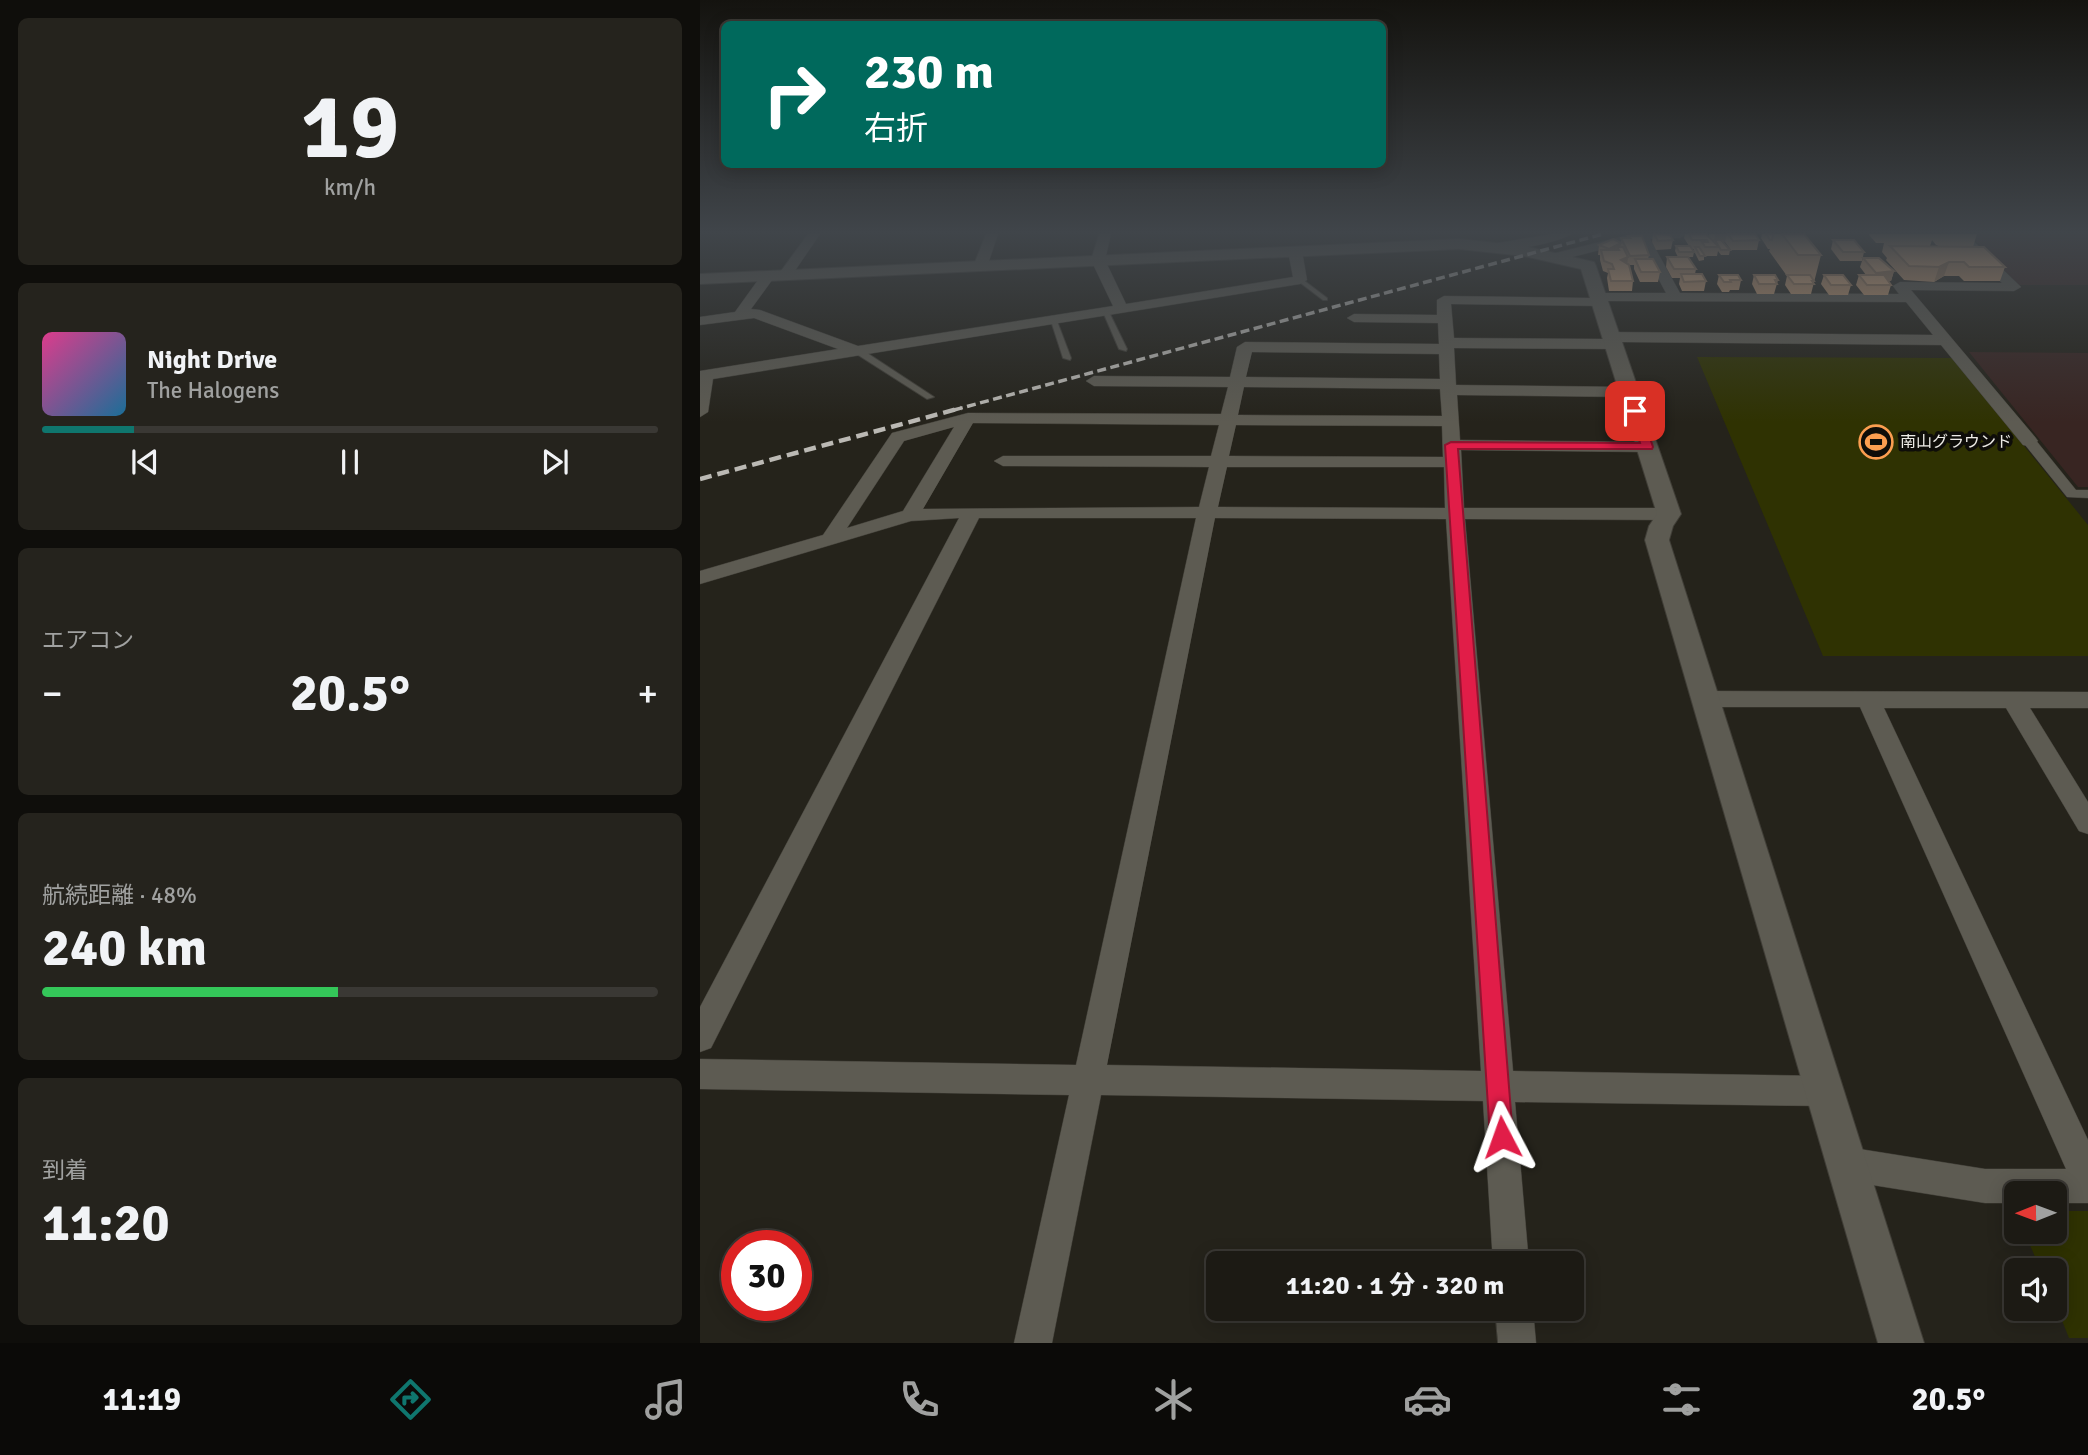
<!DOCTYPE html>
<html lang="ja">
<meta charset="utf-8">
<style>
:root{--surface:#1c1a14;--page:#25231d;--text:#f1f3f6;--muted:#a0a1a0;--line:#3a3834;--accent:#0f766e}
body{margin:0;font-family:Signika,"Noto Sans JP",sans-serif;background:var(--page);color:var(--text);height:100vh;display:flex;flex-direction:column;font-size:26px;white-space:nowrap}
*{box-sizing:border-box;margin:0}
p{font-size:23px;color:var(--muted)}
.icon{flex:none;width:38px;height:38px;fill:none;stroke:currentColor;stroke-width:2;stroke-linecap:round;stroke-linejoin:round}
.map{position:relative;flex:1;overflow:hidden}
.sheet{display:flex;flex-direction:column;gap:18px;padding:18px;background:#0f0e0b;width:700px}
.sheet>*{flex:none}
.banner{position:absolute;left:21px;top:21px;width:665px;height:147px;border-radius:10px;box-shadow:0 4px 18px #0003,0 0 0 2px var(--line);background:#00695c;color:#fff;overflow:hidden}
.needle{width:46px;rotate:269deg}
.tools{position:absolute;left:1304px;top:1181px;display:grid;gap:14px}
.tools a{display:grid;place-items:center;width:63px;height:63px;border-radius:10px;background:var(--surface);box-shadow:0 4px 18px #0003,0 0 0 2px var(--line);font-size:35px}
.speed{position:absolute;left:21px;top:1230px;display:flex;gap:14px;font-size:35px;font-weight:700;text-align:center}
.speed>*{display:grid;place-content:center;width:91px;height:91px;border-radius:50%;background:var(--surface);box-shadow:0 4px 18px #0003,0 0 0 2px var(--line);line-height:1}
.speed .limit{border:10px solid #d22;background:#fff;color:#111}
.pin{position:absolute;display:grid;place-items:center;width:60px;height:60px;color:#fff;margin:-30px;border-radius:14px;box-shadow:0 4px 10px #0006}
.me{position:absolute;width:77px;margin:-38px;rotate:356deg;stroke-linejoin:round;filter:drop-shadow(0 0 5px #0008)}
.turn{display:flex;align-items:center;gap:24px;height:147px;padding:0 28px;font-size:32px}
.turn .icon{width:91px;height:91px;stroke-width:2.5}
.turn b{display:block;font-size:49px;line-height:60px}
.big{font-size:52px;font-weight:700;line-height:1.1}
.sheet .widget{flex:1;display:flex;flex-direction:column;justify-content:center;gap:10px;min-width:0;padding:0 24px;border-radius:10px;background:var(--page)}
.sheet .dial{align-items:center;gap:0}
.dial b{font-size:91px;line-height:1}
.song{display:flex;align-items:center;gap:21px}
.cover{width:84px;height:84px;border-radius:10px;background:linear-gradient(135deg,hsl(330 70% 55%),hsl(200 70% 35%))}
.played{height:7px;border-radius:4px;background:linear-gradient(90deg,var(--accent) 15%,var(--line) 15%)}
.keys{display:flex;justify-content:space-around;direction:ltr}
.heat{display:flex;justify-content:space-between;align-items:center;font-size:38px;direction:ltr}
.charge{height:10px;border-radius:5px;background:linear-gradient(90deg,#34c759 48%,var(--line) 0)}
.trip{position:absolute;left:506px;top:1251px;width:378px;height:70px;border-radius:10px;background:var(--surface);box-shadow:0 4px 18px #0003,0 0 0 2px var(--line);font-weight:700;line-height:70px;text-align:center}
.tabs{display:flex;height:112px;justify-content:space-around;align-items:center;background:#0b0a08;color:var(--muted)}
.tabs .icon{width:49px;height:49px}
.tabs .on{color:var(--accent)}
.tabs b{font-size:32px;color:var(--text)}
main{display:flex;flex:1;min-height:0}
.map>svg:first-child{display:block}
</style>
<main>
<section class="sheet">
<div class="widget dial"><b>19</b><p>km/h</p></div>
<div class="widget">
<div class="song"><i class="cover"></i><div><b>Night Drive</b><p>The Halogens</p></div></div>
<div class="played"></div>
<div class="keys"><svg class="icon" aria-label="previous" viewBox="0 0 24 24"><path d="M18 5L8 12l10 7zM5 5v14"/></svg><svg class="icon" aria-label="pause" viewBox="0 0 24 24"><path d="M8 5v14M16 5v14"/></svg><svg class="icon" aria-label="next" viewBox="0 0 24 24"><path d="M6 5l10 7-10 7zM19 5v14"/></svg></div>
</div>
<div class="widget"><p>エアコン</p>
<div class="heat"><a>−</a><b class="big">20.5°</b><a>+</a></div>
</div>
<div class="widget"><p>航続距離 · 48%</p><b class="big">240 km</b><div class="charge"></div></div>
<div class="widget"><p>到着</p><b class="big">11:20</b></div>
</section>
<div class="map">
<svg width="1388" height="1343" viewBox="0 0 1388 1343">
<rect width="100%" height="100%" fill="#25231b"/>
<g fill="#382522">
<polygon points="1269,234 1388,234 1388,285 1319,285"/>
<polygon points="1269,352 1388,353 1388,487 1378,487"/>
</g>
<g fill="#2f3202">
<polygon points="997,357 1253,358 1388,525 1388,656 1123,656"/>
<polygon points="1355,1211 1388,1211 1388,1338 1369,1338 1355,1303 1354,1270 1341,1270 1324,1232 1354,1232"/>
</g>
<g fill="none" stroke-linecap="round" stroke-linejoin="round">
<defs>
<g id="service">
<polygon points="598,279 602,279 627,298 627,300 623,300 598,281"/>
<polygon points="406,310 409,312 427,349 426,351 419,349 403,312"/>
<polygon points="354,319 357,321 371,358 370,360 363,358 351,321"/>
<polygon points="155,349 161,349 234,397 227,399 155,353"/>
</g>
<polygon id="pedestrian" points="1329,437 1334,438 1376,490 1388,490 1388,498 1367,497 1322,441"/>
<g id="minor">
<polygon points="108,234 120,234 90,278 80,278 78,275"/>
<polygon points="286,234 298,234 287,267 280,271 273,267"/>
<polygon points="399,234 411,234 405,260 426,304 593,277 588,251 595,247 602,251 607,280 600,284 13,379 8,412 0,417 0,371 138,349 54,318 0,325 0,317 35,312 63,273 73,273 75,276 51,309 60,310 158,346 413,306 391,260"/>
<path d="M852,234H871C861,242 801,255 791,247L798,243Z"/>
<path d="M932,234H986L980,238L950,239L980,293L1199,294L1193,286L1200,282L1302,283L1253,234H1266L1321,287L1314,291L1211,290L1335,437L1338,441L1329,446L1323,445L1241,345L920,342L919,347L914,349L754,348L756,385L929,387L937,392L929,397L757,395L760,440L947,442L956,447L947,452L761,450L764,508H969L979,514L969,520L765,519L813,1071L1125,1076L1136,1080L1141,1091L1136,1102L1125,1106L815,1102L829,1264H793L783,1101L401,1095L352,1343H314L369,1095L0,1089V1059L376,1065L496,518H279L11,1048L0,1052V1007L259,518L211,521L0,584V571L123,535L192,433L268,413L521,414L528,387L394,386L386,381L394,376L530,377L537,347L545,342L739,344L738,323L654,322L647,318L654,314L737,315V300L744,296L891,298L898,293H966L938,240L857,261L850,257L852,254ZM907,301L1206,302L1233,335L911,332L906,334L905,339L754,338L751,304L900,306ZM552,352L739,354L740,379L546,377ZM544,387L740,389L742,416L538,415ZM273,423L519,425L511,456H303L294,461L303,466L509,467L499,507L223,509ZM536,425L742,426L743,457L529,456ZM254,427L203,511L147,528L204,441ZM527,467H744L745,508L518,507ZM515,518L746,519L781,1071L407,1065Z"/>
<polygon points="1005,691 1388,692 1388,708 1330,708 1388,802 1388,834 1379,831 1306,708 1184,708 1388,1140 1388,1203 1354,1203 1354,1194 1316,1194 1316,1203 1285,1203 1147,1181 1135,1176 1130,1164 1135,1152 1147,1147 1285,1169 1366,1169 1160,707 1005,707 997,705 993,699 997,693"/>
<polygon points="795,1309 833,1309 836,1343 798,1343"/>
</g>
<polygon id="tertiary" points="759,239 824,246 894,262 896,266 981,514 973,526 969,540 1224,1343 1178,1343 945,540 949,526 957,514 881,269 824,256 759,249 0,284 0,274"/>
</defs>
<use href="#service" stroke="#403e37" stroke-width="2"/>
<use href="#pedestrian" stroke="#403e37" stroke-width="1"/>
<use href="#minor" stroke="#403e37" stroke-width="1"/>
<use href="#tertiary" stroke="#403e37" stroke-width="2"/>
<use href="#service" fill="#5d5b52" fill-rule="evenodd"/>
<use href="#pedestrian" fill="#5d5b52" fill-rule="evenodd"/>
<use href="#minor" fill="#5d5b52" fill-rule="evenodd"/>
<use href="#tertiary" fill="#5d5b52" fill-rule="evenodd"/>
<polyline stroke="#bbb9b4" stroke-width="3.5" stroke-dasharray="9 4.5" stroke-linecap="butt" points="254,410 903,234"/>
<polyline stroke="#bbb9b4" stroke-width="4.5" stroke-dasharray="12 6" stroke-linecap="butt" points="0,479 261,408"/>
</g>
<g fill="#d6a679" fill-rule="evenodd">
<polygon points="953,234 964,234 973,240 971,249 956,250 952,242"/>
<polygon points="985,234 1006,234 1009,236 1009,234 1055,234 1059,240 1057,250 1031,250 1025,242 1023,242 1030,250 1029,255 1021,255 1018,251 1017,256 1004,256 1004,260 999,261 994,251 994,249 992,249 994,252 993,257 978,257 975,251 976,246 989,246 984,238"/>
<polygon points="1062,234 1104,234 1121,255 1111,294 1091,294 1085,285 1087,276 1069,251 1070,249 1068,249 1061,238"/>
<path d="M1169,234H1277L1273,247L1305,267L1300,281H1264L1259,276H1244L1234,282L1204,280L1186,260L1187,258L1182,252L1184,243H1176L1169,235ZM1232,240L1236,245H1238L1237,246H1230Z"/>
<polygon points="928,236 949,255 948,259 960,272 958,282 940,282 934,269 934,265 929,265 928,263 933,281 932,291 909,291 907,278 908,273 903,271 900,260 900,255 898,255 899,245 921,242 921,238 928,238"/>
<polygon points="1133,240 1164,252 1162,261 1140,261 1131,249"/>
<polygon points="967,257 996,269 995,274 1006,281 1004,291 982,291 979,284 980,278 972,278 966,267"/>
<polygon points="1163,258 1194,271 1191,281 1188,281 1191,285 1188,295 1164,295 1156,285 1159,275 1166,275 1160,267"/>
<polygon points="1019,275 1041,280 1039,290 1030,290 1029,292 1022,292 1017,284"/>
<polygon points="1054,275 1078,280 1074,294 1057,294 1052,284"/>
<polygon points="1124,275 1151,285 1148,295 1129,295 1121,284"/>
</g>
<g fill="#ae8763">
<polygon points="1015,234 1027,234 1025,242 1017,243 1015,240 1014,244"/>
<polygon points="921,243 920,252 917,247 916,254 908,258 909,249"/>
<polygon points="928,257 927,267 921,260"/>
<polygon points="1249,262 1244,276 1234,282 1239,267"/>
<polygon points="1194,271 1191,281 1173,283 1176,273"/>
</g>
<g fill="#f9c18d" stroke="#ae8763" stroke-width="2">
<polygon points="954,234 970,235 973,240 958,241"/>
<polygon points="989,234 1006,234 1019,247 1005,247 1002,242 1008,242 1007,240 992,240"/>
<polygon points="1028,234 1055,234 1059,240 1033,241"/>
<polygon points="1066,234 1073,234 1072,240 1070,240"/>
<polygon points="1082,234 1104,234 1121,255 1098,255"/>
<polygon points="928,236 942,236 949,255 930,256 921,238 930,238"/>
<polygon points="913,239 921,243 909,249 899,245"/>
<polygon points="1015,240 1021,240 1030,250 1021,250"/>
<polygon points="1133,240 1154,240 1164,252 1143,252"/>
<polygon points="976,246 990,246 994,252 979,252"/>
<polygon points="1190,246 1284,247 1305,267 1269,267 1264,262 1249,262 1239,267 1209,266"/>
<polygon points="917,247 923,247 928,257 921,260 929,265 933,281 911,281 908,269 914,269 912,264 904,261 901,250 919,250"/>
<polygon points="995,247 999,247 1005,256 1000,256"/>
<polygon points="967,257 988,257 996,269 974,269"/>
<polygon points="1163,258 1179,258 1194,271 1176,273"/>
<polygon points="935,259 953,259 960,272 941,272"/>
<polygon points="981,274 1002,274 1006,281 984,282"/>
<polygon points="1019,275 1038,275 1041,280 1030,280 1031,282 1024,282"/>
<polygon points="1054,275 1075,275 1078,280 1075,280 1077,284 1059,284"/>
<polygon points="1087,275 1110,275 1114,281 1112,281 1114,284 1094,284"/>
<polygon points="1124,275 1143,275 1151,285 1131,285"/>
<polygon points="1159,275 1184,275 1191,285 1167,285"/>
</g>
<linearGradient id="sky" x2="0" y2="1"><stop stop-color="#14130f"/><stop offset="0.55" stop-color="#40454a"/><stop offset="1" stop-color="#40454a" stop-opacity="0"/></linearGradient>
<rect width="1388" height="422" fill="url(#sky)"/>
<polygon fill="#e11d48" stroke="#92132f" stroke-width="2" points="931,408 941,411 953,447 952,449 758,449 813,1137 810,1145 802,1148 793,1145 790,1137 745,445 751,442 940,443 930,411"/>
<defs>
<symbol id="stadium-ring" viewBox="-11 -11 22 22"><circle r="9.5" fill="#0e0d09" stroke="#fb9e50" stroke-width="1.5"/><path d="M0-5a6.5 5 0 1 0 0 10a6.5 5 0 1 0 0-10ZM-3.5-1.8h7v3.6h-7Z" fill="#fb9e50"/></symbol>
</defs>
<g fill-rule="evenodd">
<use href="#stadium-ring" x="1157" y="423" width="38" height="38"/>
</g>
<g text-anchor="middle" dominant-baseline="central" stroke-width="7" stroke-linejoin="round" paint-order="stroke">
<g font-size="16" fill="#edebe6" stroke="#0e0d09" text-anchor="start">
<text x="1200" y="442">南山グラウンド</text>
</g>
</g>
</svg>
<div class="tools">
<a><svg class="needle" viewBox="-14 -14 28 28"><path d="M0-13l5 13h-10z" fill="#e53935"/><path d="M0 13l5-13h-10z" fill="#a0a1a0"/></svg></a>
<a><svg class="icon" aria-label="sound" viewBox="0 0 24 24"><path d="M4 9h4l5-4v14l-5-4H4zM17 9q2 3 0 6"/></svg></a>
</div>
<div class="speed"><div class="limit">30</div></div>
<div class="pin" style="left:935px;top:411px;background:#d93025"><svg class="icon" aria-label="arrive" viewBox="0 0 24 24"><path d="M6 21V4h12l-3 4 3 4H6"/></svg></div>
<svg class="me" style="left:802px;top:1137px" viewBox="-20 -20 40 40"><path d="M0-17L14 15 0 8-14 15z" fill="#e11d48" stroke="#fff" stroke-width="4"/></svg>
<div class="trip">11:20 · 1 分 · 320 m</div>
<div class="banner">
<div class="turn"><svg class="icon" aria-label="right" viewBox="0 0 24 24"><path d="M7 20v-9h11M14 6l5 5-5 5"/></svg><div><b>230 m</b>右折</div></div>
</div>
</div>
</main>
<nav class="tabs">
<b>11:19</b>
<svg class="icon on" aria-label="directions" viewBox="0 0 24 24"><path d="M12 3l9 9-9 9-9-9zM9 14v-3h6M13 9l2 2-2 2"/></svg>
<svg class="icon" aria-label="music" viewBox="0 0 24 24"><path d="M9 18V5l10-2v13"/><circle cx="6" cy="18" r="3"/><circle cx="16" cy="16" r="3"/></svg>
<svg class="icon" aria-label="phone" viewBox="0 0 24 24"><path d="M5 4h4l2 5-3 2q2 4 5 5l2-3 5 2v4C11 20 4 13 5 4z"/></svg>
<svg class="icon" aria-label="climate" viewBox="0 0 24 24"><path d="M12 3v18M4 7l16 10M4 17L20 7"/></svg>
<svg class="icon" aria-label="car" viewBox="0 0 24 24"><path d="M5 17H2v-5l4-1 3-4h7l3 4 3 1v5h-3M9 17h6M6 11h13"/><circle cx="7" cy="17" r="2"/><circle cx="17" cy="17" r="2"/></svg>
<svg class="icon" aria-label="filters" viewBox="0 0 24 24"><path d="M4 7h16M4 17h16"/><circle cx="9" cy="7" r="2"/><circle cx="15" cy="17" r="2"/></svg>
<b>20.5°</b>
</nav>
